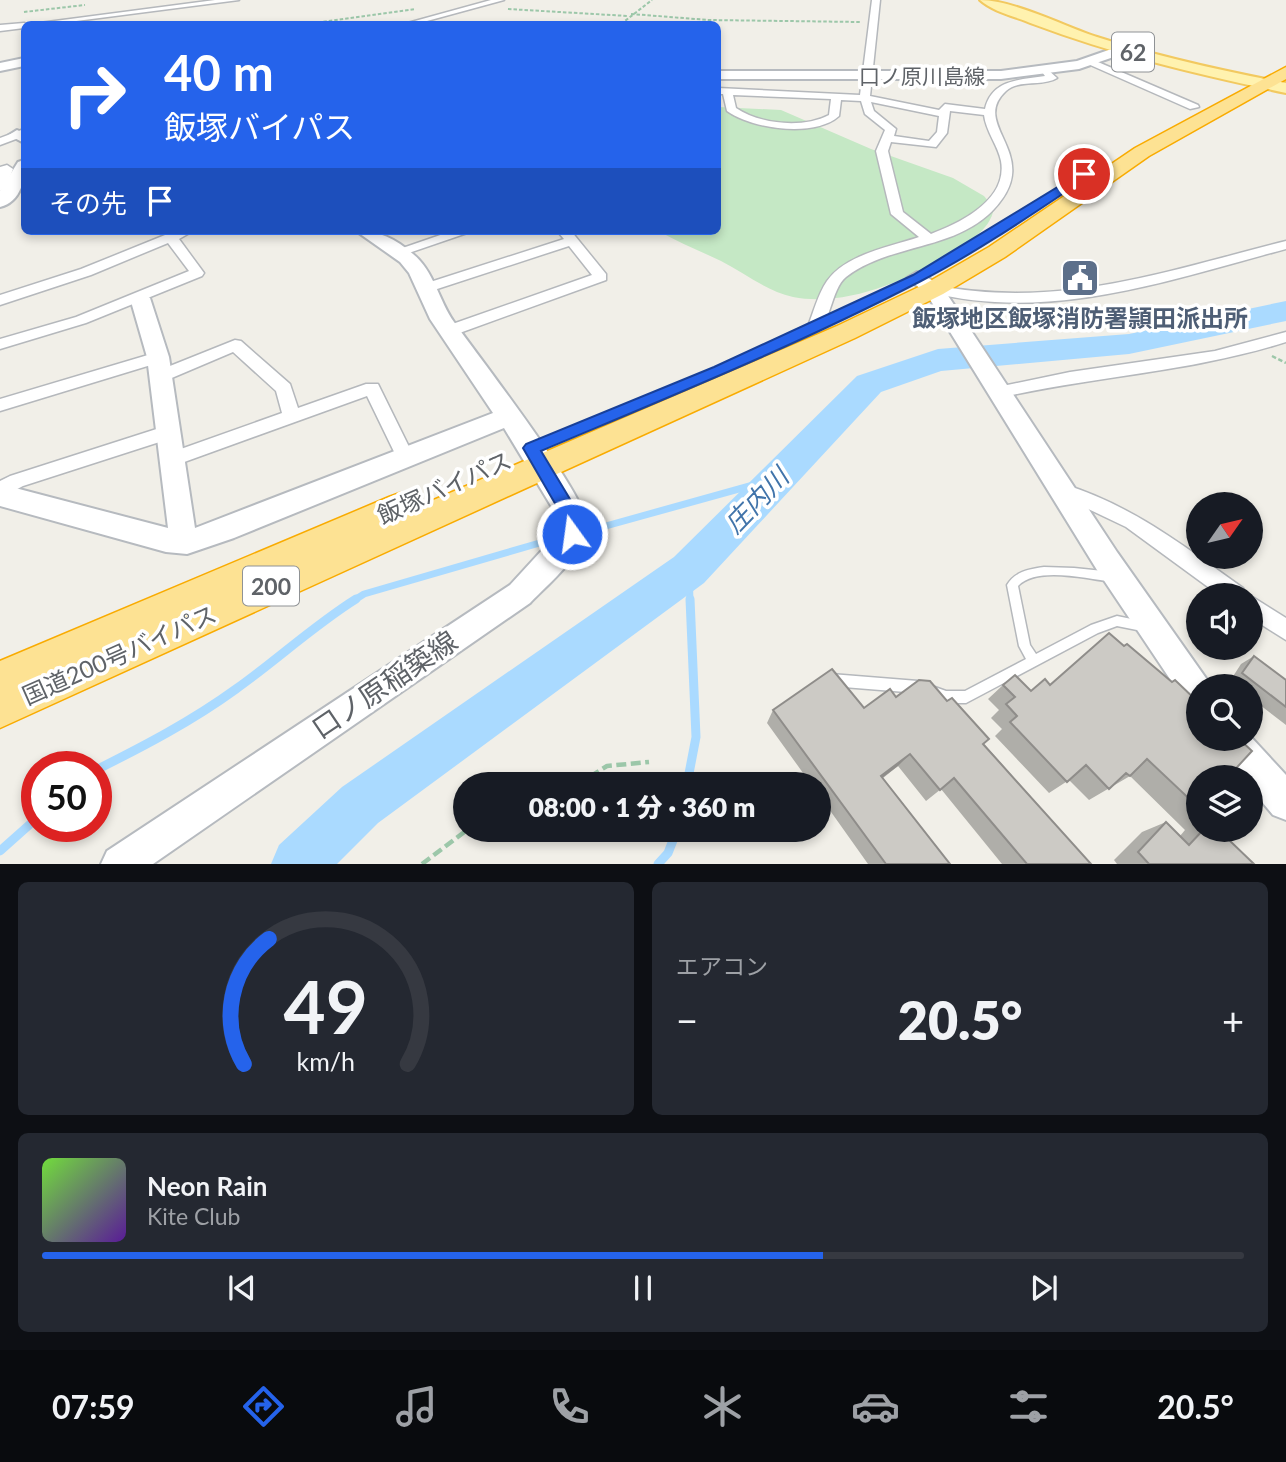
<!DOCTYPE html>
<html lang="ja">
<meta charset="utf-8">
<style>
:root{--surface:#171b24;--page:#242831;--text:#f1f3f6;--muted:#9ea1a6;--line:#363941;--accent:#2563eb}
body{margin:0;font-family:Lato,"Noto Sans JP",sans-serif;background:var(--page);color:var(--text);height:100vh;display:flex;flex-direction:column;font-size:26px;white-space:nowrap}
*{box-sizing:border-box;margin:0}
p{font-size:23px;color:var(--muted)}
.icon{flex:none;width:38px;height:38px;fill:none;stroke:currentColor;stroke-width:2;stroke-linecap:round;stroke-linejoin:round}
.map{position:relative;height:864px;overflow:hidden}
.drawer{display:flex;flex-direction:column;gap:18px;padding:18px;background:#0d0f14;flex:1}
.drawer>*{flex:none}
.hud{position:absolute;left:21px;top:21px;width:700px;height:214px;border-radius:10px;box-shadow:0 4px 10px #0003;background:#2563eb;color:#fff;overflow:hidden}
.needle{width:46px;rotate:56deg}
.buttons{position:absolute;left:1186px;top:492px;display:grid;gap:14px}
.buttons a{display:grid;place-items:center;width:77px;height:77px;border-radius:50%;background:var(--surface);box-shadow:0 4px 10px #0003;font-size:35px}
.speed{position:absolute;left:21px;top:751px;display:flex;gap:14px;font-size:35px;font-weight:700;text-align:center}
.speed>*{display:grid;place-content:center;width:91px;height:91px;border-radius:50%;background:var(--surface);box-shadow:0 4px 10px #0003;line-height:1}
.speed .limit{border:10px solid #d22;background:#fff;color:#111}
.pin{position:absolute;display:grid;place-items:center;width:60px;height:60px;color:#fff;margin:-30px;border:4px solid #fff;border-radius:50%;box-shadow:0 2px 7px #0007}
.me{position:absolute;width:77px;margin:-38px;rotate:346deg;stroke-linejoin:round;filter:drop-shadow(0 0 5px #0008)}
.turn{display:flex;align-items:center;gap:24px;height:147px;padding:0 28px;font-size:32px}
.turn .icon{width:91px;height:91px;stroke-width:2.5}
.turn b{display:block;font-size:49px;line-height:60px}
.then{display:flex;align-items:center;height:66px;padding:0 28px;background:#0003;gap:14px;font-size:26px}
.big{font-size:52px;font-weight:800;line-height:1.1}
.drawer .widget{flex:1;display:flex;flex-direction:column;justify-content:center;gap:10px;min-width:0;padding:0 24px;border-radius:10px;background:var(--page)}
.drawer .dial{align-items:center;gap:0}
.dial svg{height:182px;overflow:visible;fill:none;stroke:var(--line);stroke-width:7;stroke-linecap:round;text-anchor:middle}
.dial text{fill:var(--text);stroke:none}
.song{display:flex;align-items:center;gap:21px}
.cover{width:84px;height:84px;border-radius:10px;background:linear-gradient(135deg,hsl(100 70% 55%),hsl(270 70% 35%))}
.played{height:7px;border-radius:4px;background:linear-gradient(90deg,var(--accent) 65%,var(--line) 65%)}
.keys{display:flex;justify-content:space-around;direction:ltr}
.heat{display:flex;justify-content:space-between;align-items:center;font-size:38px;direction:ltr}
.drawer .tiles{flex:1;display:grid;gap:18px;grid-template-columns:1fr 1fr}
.widget:last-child{grid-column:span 2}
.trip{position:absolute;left:453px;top:772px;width:378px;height:70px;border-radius:35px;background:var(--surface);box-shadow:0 4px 10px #0003;font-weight:800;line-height:70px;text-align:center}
.tabs{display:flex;height:112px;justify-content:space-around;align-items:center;background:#090b0e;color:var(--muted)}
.tabs .icon{width:49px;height:49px}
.tabs .selected{color:var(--accent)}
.tabs b{font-size:32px;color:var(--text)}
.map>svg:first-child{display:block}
</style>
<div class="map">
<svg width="1286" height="864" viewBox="0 0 1286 864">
<rect width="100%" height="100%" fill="#f1efe8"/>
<path fill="#c5e8c5" d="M718,107L781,110L871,149L953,178L984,196L994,208C990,232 965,244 946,256C905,282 843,307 793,297C766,291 745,273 721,261C700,251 678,242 658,231H718Z"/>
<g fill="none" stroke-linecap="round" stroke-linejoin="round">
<g stroke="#aadaff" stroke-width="7">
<polyline points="595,529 782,477"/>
<polyline points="689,570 690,601"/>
<polyline points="353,601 364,594 550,540"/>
</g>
<g stroke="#aadaff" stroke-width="9">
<path d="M96,770C144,746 192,721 236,689C277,660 313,626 356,599"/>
<polyline points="687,784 696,737 690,599"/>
<polyline points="0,851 37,818"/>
<polyline points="658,864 668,853 677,830"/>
</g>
<polygon fill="#aadaff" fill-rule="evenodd" points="1286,301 1286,321 1129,354 941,371 881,392 704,583 378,823 337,864 271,864 279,845 342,787 674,557 857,376 938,349 1129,334"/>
<defs>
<path id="lane" d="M1044,567L1074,568L1113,572L1117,574L1118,577L1117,580L1113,582C1087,579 1037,566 1018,586L1030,645L1036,654L1091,625L1117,616L1146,622L1147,626L1146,630L1142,631L1117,626L1098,633L966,703H946L918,693L831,686L827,684L825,680L827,676L831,674L918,681L946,691H965L1026,659L1019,646L1007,585C1015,572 1028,569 1044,567Z"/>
<g id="street">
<polygon points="215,0 239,0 53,24 32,24"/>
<polygon points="491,0 504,0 416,24 404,24"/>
<path d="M872,0H880L870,96L939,110L945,104L985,109C992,79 1020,80 1045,76L1042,72L1047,69L1057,78C1043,87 1018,79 1006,91C967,127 1051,156 988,215C949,250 887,245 846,277C831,289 830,327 816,331L808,326C814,311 818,294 827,281C846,254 890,247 919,237L891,214L876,151L885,130L865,114L861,101L841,100L839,116C815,138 752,129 727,111L723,94H718V88L860,95ZM733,95L831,99L829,115C802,129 760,124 736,108ZM871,102L939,116L937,132L929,141L894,136L896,129L874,111ZM950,111L984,115C986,132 998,145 1001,161C1008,200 960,223 931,234L903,212L888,151L891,142L936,147L947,133Z"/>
<polygon points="24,23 27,24 24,24 24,28 0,31 0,25"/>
<polygon points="1091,59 1198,105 1199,107 1190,109 1088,64 1086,62"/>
<polygon points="24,129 24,136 0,145 0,138"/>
<polygon points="7,165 13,169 6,187 0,191 0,167"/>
<polygon points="175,231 193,231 179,239 204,273 202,276 86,323 0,349 0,339 76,317 189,271 168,243 91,275 0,305 0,295 81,269"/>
<polygon points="452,231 473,231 403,255 393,255 391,252"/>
<polygon points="557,231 571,231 606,274 606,280 454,335 444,335 441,331 444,327 592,275 569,246 431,291 426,292 419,288 421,285 564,239"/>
<path d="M1286,241V249C1170,280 1049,323 929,292L927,289L934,285C1059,310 1166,271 1286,241Z"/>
<path d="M1286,332V342C1192,372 1094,376 999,398L991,392L993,388L1070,372L1215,351Z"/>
<polygon points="235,340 241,341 290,384 298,408 366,384 378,384 414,457 411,462 399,462 367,396 176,465 164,465 161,460 164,455 282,413 276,391 233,352 167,380 155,380 153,376 155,372"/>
<polygon points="158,352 166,357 164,361 0,411 0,399"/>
<polygon points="169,425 178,432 175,437 23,486 0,498 0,481 10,476"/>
<path d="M1063,484C1132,505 1185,547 1243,588L1247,595H1219L1126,527L1082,506L1056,497L1054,492L1056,487Z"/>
<polygon points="1251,596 1286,618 1286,640 1251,618"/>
</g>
<g id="secondary">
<polygon points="1123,45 1128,46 1128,52 1079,69 1001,79 718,79 718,71 1001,71 1077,61"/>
<polygon points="24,58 24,66 0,71 0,63"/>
<polygon points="17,130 24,133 24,143 9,135"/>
<path d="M24,160C26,178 21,202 0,207V191L18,162Z"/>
<path d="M356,231C379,231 395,238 413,254C434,271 439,301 454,322C476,353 586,495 586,522C587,553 550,582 530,603L153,864H101L107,851L510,585L554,537L559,519L504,428L234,538L187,554L166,552L0,506V484L168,528L147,357L130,298L140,292L150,298L169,357L195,528L493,413L430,319L409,273L400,262Z"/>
<polygon points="917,272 941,285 1117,552 1210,684 1212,686 1199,686 1199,711 1188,706 1097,570 926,293 907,278"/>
<polygon points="1251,737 1286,775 1286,820 1273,815 1251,789 1251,777 1241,777 1217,750 1212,738"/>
</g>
<path id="primary" d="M980,0C1013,0 1064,26 1097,37C1159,57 1223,71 1286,83V93C1200,75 1115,55 1033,24C1017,17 993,12 980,0Z"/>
<polygon id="highway" points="1286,67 1286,79 1149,156 1005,257 943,294 855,338 0,728 0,661 389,497 400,493 411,497 415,508 837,326 925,284 989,247 1135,148"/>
</defs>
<use href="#lane" stroke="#b5b8bc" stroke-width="3"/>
<use href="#street" stroke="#b5b8bc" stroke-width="3"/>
<use href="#secondary" stroke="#b6babf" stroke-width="4"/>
<use href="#primary" stroke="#f2c960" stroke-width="4"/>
<use href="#highway" stroke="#f9ab00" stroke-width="3"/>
<g stroke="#9cc7a9" stroke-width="2" stroke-dasharray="3.5 2" stroke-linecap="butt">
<polyline points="508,9 628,16"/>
<polyline points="24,12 85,5"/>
<polyline points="631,14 709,20 860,22"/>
<polyline points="307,24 416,9"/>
<polyline points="621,24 652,0"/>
</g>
<polyline stroke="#9cc7a9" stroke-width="2.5" stroke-dasharray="4.5 2.5" stroke-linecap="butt" points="1272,356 1286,363"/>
<g stroke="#9cc7a9" stroke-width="4.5" stroke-dasharray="10 4.5" stroke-linecap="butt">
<polyline points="578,784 607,766 649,762"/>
<polyline points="422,864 467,830"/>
</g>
<use href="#lane" fill="#fff" fill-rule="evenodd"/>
<use href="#street" fill="#fff" fill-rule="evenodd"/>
<use href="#secondary" fill="#fff" fill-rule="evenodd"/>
<use href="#primary" fill="#fff2af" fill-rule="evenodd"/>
<use href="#highway" fill="#fde293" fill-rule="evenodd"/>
</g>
<g fill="#afaea9">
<polygon points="1254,656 1286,680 1286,725 1251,698 1251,686 1236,686 1230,681 1241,664"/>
<polygon points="1003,685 1031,691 1050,685 1199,777 1199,830 1238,830 1229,840 1254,864 1117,864 1114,860 1142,832 1166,822 1180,836 1185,830 1130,776 1089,800 1069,780 1049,793 995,736 1002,729 991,718 999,710 988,699"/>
<polygon points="896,697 947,701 984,744 1091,864 1002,864 941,789 926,801 898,766 883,778 950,864 868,864 819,795 819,784 811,784 767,723 773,710 864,708"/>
</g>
<polygon fill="#8f8d8a" points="910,754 898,766 870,787 881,776"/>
<g fill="#cccac5" stroke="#8f8d8a" stroke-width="2">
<polygon points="1109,633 1124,646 1127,644 1172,682 1175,680 1199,703 1199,738 1238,738 1252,751 1228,777 1199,777 1199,808 1147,759 1130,776 1126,773 1109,789 1086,765 1067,782 1010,722 1017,716 1006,704 1015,697 1003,685 1015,675 1031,691 1045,679 1050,685"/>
<polygon points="1254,656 1286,680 1286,707 1242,673"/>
<polygon points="832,669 864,708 890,689 896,697 919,680 930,681 947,701 952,698 989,739 983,744 1091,864 1027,864 954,778 940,790 910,754 881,776 950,864 886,864 773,710"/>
<polygon points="1166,822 1189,845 1203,830 1238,830 1229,840 1254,864 1149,864 1138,852"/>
</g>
<path fill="#2563eb" stroke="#184099" stroke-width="2" d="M1084,171L1090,174L1088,177C1034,213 979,251 921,281C798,345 669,397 541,451L582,519L578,540H566L564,519L523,448L526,444L714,367L913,275Z"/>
<defs>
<symbol id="civic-square" viewBox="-11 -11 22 22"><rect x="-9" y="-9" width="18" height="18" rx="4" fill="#5c6f8a" stroke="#fff"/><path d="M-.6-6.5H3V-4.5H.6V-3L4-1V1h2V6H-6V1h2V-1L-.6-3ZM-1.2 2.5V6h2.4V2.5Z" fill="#fff"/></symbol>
</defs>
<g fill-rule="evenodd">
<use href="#civic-square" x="1058" y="256" width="44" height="44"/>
</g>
<g text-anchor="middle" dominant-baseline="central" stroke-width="7" stroke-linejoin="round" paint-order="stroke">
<g font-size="21" fill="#5f6368" stroke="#fff">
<text x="922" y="75">口ノ原川島線</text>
</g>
<g fill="#fff" stroke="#8f9295" stroke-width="2">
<rect x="1112" y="32.5" width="42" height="39" rx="5"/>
<rect x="243" y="566.5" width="56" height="39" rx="5"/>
</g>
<g font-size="23" font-weight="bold" fill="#5f6368">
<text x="1133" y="52">62</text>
<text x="271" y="586">200</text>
</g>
<g font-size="24" font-weight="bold" fill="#4e5e75" stroke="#fff">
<text x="1080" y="317">飯塚地区飯塚消防署頴田派出所</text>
</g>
<g font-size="24" fill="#5f6368" stroke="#fff">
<text transform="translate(444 487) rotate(-24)">飯塚バイパス</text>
<text transform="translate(119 654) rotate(-24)">国道200号バイパス</text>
</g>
<g font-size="26" font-style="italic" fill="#4174aa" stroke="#fff">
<text transform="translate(756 500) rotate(-46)">庄内川</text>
</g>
<g font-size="28" fill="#5f6368" stroke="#fff">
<text transform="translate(384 684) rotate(-34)">口ノ原稲築線</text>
</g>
</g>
</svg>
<div class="buttons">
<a><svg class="needle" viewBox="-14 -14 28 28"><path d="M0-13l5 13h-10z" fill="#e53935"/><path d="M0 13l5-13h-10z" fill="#9ea1a6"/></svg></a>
<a><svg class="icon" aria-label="sound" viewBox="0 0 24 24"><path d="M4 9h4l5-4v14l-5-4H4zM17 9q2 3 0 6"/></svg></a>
<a><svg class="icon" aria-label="search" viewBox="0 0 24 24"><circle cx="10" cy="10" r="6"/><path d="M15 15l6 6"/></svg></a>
<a><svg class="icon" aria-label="layers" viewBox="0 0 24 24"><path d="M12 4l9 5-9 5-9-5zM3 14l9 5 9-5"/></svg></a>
</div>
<div class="speed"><div class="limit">50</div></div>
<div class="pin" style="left:1084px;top:174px;background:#d93025"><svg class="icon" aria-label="arrive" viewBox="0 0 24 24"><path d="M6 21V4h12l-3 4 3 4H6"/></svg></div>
<svg class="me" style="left:572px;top:534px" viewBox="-20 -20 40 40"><circle r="17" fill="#2563eb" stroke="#fff" stroke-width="3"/><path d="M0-11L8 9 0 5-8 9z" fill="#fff"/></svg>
<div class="trip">08:00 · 1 分 · 360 m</div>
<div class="hud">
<div class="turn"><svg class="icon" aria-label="right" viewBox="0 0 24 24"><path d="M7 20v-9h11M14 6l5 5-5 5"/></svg><div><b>40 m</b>飯塚バイパス</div></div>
<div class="then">その先<svg class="icon" aria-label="arrive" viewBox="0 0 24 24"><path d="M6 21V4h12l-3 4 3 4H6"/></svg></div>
</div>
</div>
<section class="drawer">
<div class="tiles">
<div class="widget dial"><svg viewBox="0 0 100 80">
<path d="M14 69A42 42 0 1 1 86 69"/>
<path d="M14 69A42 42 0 0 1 25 14" stroke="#2563eb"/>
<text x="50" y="56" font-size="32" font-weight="700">49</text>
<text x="50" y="72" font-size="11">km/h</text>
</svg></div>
<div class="widget"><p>エアコン</p>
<div class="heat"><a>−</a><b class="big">20.5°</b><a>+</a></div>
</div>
<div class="widget">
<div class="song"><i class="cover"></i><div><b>Neon Rain</b><p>Kite Club</p></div></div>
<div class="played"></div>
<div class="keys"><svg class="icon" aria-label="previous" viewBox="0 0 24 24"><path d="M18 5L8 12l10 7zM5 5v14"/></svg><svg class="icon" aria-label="pause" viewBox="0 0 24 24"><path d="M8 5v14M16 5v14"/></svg><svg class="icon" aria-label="next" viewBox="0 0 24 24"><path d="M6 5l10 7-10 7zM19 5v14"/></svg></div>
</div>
</div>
</section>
<nav class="tabs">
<b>07:59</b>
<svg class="icon selected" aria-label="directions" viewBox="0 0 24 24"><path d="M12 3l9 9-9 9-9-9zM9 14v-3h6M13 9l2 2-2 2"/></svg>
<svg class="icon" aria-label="music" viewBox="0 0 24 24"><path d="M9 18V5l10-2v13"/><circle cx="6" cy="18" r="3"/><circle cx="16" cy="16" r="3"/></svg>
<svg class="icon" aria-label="phone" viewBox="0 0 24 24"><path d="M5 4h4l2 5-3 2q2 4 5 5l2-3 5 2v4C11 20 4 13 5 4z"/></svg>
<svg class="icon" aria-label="climate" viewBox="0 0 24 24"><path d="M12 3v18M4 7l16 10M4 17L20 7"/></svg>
<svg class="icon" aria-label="car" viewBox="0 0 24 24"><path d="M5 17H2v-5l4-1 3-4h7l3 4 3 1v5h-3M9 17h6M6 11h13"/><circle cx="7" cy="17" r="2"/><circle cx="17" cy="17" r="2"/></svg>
<svg class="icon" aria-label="filters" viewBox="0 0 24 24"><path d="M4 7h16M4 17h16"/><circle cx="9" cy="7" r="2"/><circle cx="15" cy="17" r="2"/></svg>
<b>20.5°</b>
</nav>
